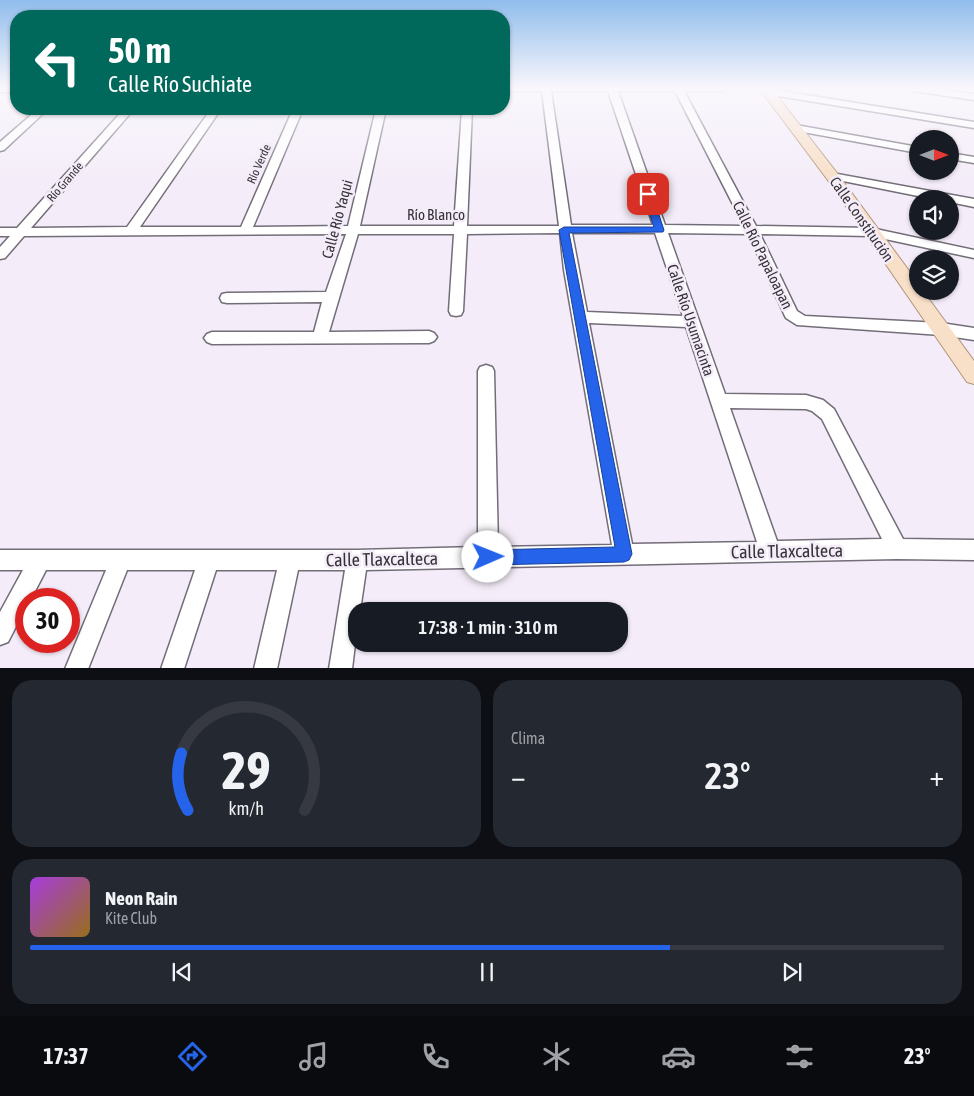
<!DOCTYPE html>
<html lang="es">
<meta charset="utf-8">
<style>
:root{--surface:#171b24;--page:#242831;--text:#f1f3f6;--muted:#9ea1a6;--line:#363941;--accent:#2563eb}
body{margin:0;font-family:"Asap Condensed",sans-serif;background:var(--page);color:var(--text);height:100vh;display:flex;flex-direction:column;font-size:19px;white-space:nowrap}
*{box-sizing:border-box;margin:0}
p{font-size:16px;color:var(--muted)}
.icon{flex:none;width:28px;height:28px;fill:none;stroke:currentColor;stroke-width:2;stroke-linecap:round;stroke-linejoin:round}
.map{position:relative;height:668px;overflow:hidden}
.details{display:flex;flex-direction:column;gap:12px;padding:12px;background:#0d0f14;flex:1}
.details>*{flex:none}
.top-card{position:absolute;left:10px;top:10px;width:500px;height:105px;border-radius:20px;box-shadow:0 1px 4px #0004;background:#00695c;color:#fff;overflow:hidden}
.needle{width:32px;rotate:90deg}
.buttons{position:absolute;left:909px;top:130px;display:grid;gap:10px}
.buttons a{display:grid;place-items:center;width:50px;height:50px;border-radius:50%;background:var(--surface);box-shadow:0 1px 4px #0004;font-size:25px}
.speed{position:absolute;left:15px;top:588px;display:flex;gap:10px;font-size:25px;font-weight:700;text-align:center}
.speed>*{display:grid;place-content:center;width:65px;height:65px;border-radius:50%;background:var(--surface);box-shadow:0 1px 4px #0004;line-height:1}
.speed .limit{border:8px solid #d22;background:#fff;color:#111}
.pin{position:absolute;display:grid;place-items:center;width:42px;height:42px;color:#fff;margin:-21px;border-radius:10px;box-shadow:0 2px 8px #0006}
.me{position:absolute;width:55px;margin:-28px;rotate:89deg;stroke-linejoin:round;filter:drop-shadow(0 0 4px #0008)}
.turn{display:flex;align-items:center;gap:18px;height:105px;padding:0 15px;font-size:22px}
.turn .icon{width:65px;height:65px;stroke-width:2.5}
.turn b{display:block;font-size:35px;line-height:42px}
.big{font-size:38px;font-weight:600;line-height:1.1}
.details .widget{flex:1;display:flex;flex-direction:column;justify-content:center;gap:8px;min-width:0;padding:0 18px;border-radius:20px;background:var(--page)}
.details .dial{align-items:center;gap:0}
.dial svg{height:130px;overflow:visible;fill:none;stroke:var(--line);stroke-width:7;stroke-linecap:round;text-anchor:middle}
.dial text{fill:var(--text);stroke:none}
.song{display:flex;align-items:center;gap:15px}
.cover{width:60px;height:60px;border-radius:8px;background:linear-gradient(135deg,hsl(280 70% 55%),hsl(40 70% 35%))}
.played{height:5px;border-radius:2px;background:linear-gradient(90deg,var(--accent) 70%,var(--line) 70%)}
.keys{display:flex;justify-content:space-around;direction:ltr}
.heat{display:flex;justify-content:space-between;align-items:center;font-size:28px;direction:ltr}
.details .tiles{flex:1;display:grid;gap:12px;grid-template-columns:1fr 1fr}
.widget:last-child{grid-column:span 2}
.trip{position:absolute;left:348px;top:602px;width:280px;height:50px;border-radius:20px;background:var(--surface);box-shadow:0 1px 4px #0004;font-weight:600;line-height:50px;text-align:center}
.tabs{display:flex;height:80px;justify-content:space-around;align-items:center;background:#090b0e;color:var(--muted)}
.tabs .icon{width:35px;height:35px}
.tabs .selected{color:var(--accent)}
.tabs b{font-size:22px;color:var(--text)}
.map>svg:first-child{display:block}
</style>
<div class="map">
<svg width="974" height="669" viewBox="0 0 974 669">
<rect width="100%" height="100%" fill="#f4edf9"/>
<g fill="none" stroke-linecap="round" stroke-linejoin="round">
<defs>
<g id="minor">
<rect x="0" y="88" width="16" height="4"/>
<path d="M504,88H727L723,91H684L756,226L871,228L974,250V258L871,236L760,234L797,311L805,316L941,323L974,328V340L941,335L797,325L786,318L784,314L748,234L668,233L725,394L806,395L823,400L834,409L903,539L974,540V560L897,559L366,570L360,611H356V636L352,669H329L345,570H298L277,669H254L277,570H216L184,669H161L195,570H127L88,669H65L106,570H46L31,599H26V607L8,642L0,645V612L23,570H0V550H357L478,547V371L480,367L486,365L492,367L494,371L498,547L612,545L564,270L560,233L467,234L463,311L461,315L456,316L451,315L449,311L454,234H358L329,332L429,331L434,333L437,337L434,341L429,343L212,344L207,342L204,338L207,334L212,332H314L322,302L227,303L222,302L220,298L222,294L227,293L326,292L346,234L24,236L5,258L0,259V247L10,236H0V228H17L124,109H134L31,228L127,227L211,109H221L140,227H241L293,109H303L253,227L348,226L376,109H386L360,226H454L462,109H472L467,226H559L542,91H504ZM551,91H608L653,225H571ZM618,91H675L744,226L665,225ZM572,233H655L683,316L587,312ZM589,323L686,327L757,542L632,544ZM730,408L806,409L812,411L822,419L882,539L777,541Z"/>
<polygon points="908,88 929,88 974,94 974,100 913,91"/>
<polygon points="769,89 974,122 974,128 766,94 766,90"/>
<polygon points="38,109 48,109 4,150 0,151 0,142"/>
<polygon points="796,125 918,147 918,153 792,130 791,128"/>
<polygon points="950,153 974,157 974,163 950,159"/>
<polygon points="832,173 974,199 974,207 950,202 950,199 933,199 828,178 826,176"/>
</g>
<polygon id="major" points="759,88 771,88 837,173 918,283 918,291 923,291 974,361 974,384 967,382 827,179"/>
</defs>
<use href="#minor" stroke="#736d78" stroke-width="3"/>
<use href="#major" stroke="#b1947d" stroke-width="2"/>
<use href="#minor" fill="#fff" fill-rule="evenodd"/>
<use href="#major" fill="#f8dfc7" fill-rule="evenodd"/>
</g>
<linearGradient id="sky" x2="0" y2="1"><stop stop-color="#90bdec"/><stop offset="0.49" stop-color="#faf7fc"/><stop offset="1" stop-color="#faf7fc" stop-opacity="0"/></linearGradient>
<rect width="974" height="181" fill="url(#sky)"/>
<polygon fill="#2563eb" stroke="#184099" points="648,191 652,194 664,230 663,232 569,233 632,554 629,560 624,562 488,565 483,563 480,557 483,552 488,550 615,547 559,230 564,227 654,227 643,194"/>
<g text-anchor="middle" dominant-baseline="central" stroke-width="5" stroke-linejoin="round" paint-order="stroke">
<g font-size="12" fill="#363338" stroke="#f4edf9">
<text transform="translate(259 164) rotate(-66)">Río Verde</text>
<text transform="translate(65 182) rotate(-49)">Río Grande</text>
</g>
<g font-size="15" fill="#363338" stroke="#f4edf9">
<text x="436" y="214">Río Blanco</text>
<text transform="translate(337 219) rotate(-75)">Calle Río Yaqui</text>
<text transform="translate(862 219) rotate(55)">Calle Constitución</text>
<text transform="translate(763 255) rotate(64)">Calle Río Papaloapan</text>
<text transform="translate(691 320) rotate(71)">Calle Río Usumacinta</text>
</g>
<g font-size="18" fill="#363338" stroke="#f4edf9">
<text transform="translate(787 551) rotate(-1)">Calle Tlaxcalteca</text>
<text transform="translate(382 559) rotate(-1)">Calle Tlaxcalteca</text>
</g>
</g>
</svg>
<div class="buttons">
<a><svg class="needle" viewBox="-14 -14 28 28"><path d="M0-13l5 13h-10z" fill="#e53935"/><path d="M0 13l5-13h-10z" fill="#9ea1a6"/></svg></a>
<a><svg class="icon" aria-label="sound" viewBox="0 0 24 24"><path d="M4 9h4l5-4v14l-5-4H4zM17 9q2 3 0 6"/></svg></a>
<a><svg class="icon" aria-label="layers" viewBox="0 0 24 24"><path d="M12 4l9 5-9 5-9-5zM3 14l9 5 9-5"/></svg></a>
</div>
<div class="speed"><div class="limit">30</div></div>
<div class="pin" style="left:648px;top:194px;background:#d93025"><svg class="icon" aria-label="arrive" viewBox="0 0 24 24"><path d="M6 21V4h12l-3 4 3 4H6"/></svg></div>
<svg class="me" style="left:488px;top:557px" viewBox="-20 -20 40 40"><circle r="19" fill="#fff"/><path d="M0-13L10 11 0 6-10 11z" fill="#2563eb"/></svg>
<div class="trip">17:38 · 1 min · 310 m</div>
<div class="top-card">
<div class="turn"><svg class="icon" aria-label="left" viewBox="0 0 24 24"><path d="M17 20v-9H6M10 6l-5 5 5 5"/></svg><div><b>50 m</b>Calle Río Suchiate</div></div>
</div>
</div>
<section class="details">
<div class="tiles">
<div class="widget dial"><svg viewBox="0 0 100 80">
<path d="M14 69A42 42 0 1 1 86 69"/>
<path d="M14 69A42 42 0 0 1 10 34" stroke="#2563eb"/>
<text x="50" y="56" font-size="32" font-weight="700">29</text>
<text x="50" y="72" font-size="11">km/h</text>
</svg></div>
<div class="widget"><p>Clima</p>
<div class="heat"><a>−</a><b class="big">23°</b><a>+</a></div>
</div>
<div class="widget">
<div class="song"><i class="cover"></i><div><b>Neon Rain</b><p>Kite Club</p></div></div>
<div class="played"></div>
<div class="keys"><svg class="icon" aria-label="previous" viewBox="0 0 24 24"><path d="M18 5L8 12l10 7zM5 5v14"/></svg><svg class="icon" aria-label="pause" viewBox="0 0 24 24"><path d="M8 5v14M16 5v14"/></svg><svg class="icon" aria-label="next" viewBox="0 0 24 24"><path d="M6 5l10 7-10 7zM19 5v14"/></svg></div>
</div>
</div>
</section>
<nav class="tabs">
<b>17:37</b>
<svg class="icon selected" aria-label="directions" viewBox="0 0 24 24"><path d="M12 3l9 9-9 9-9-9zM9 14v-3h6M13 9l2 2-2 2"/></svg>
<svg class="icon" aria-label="music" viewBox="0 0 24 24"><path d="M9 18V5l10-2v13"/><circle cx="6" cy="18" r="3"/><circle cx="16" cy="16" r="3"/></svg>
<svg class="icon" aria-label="phone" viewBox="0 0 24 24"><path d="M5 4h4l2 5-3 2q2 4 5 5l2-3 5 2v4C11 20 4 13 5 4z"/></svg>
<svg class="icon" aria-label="climate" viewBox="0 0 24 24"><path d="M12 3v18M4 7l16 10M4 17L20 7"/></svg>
<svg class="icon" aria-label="car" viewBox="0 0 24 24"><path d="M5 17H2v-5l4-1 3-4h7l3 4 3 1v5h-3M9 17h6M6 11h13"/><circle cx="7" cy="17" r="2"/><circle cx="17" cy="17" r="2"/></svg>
<svg class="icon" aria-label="filters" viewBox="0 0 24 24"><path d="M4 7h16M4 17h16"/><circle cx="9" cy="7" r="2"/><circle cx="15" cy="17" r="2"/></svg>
<b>23°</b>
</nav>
